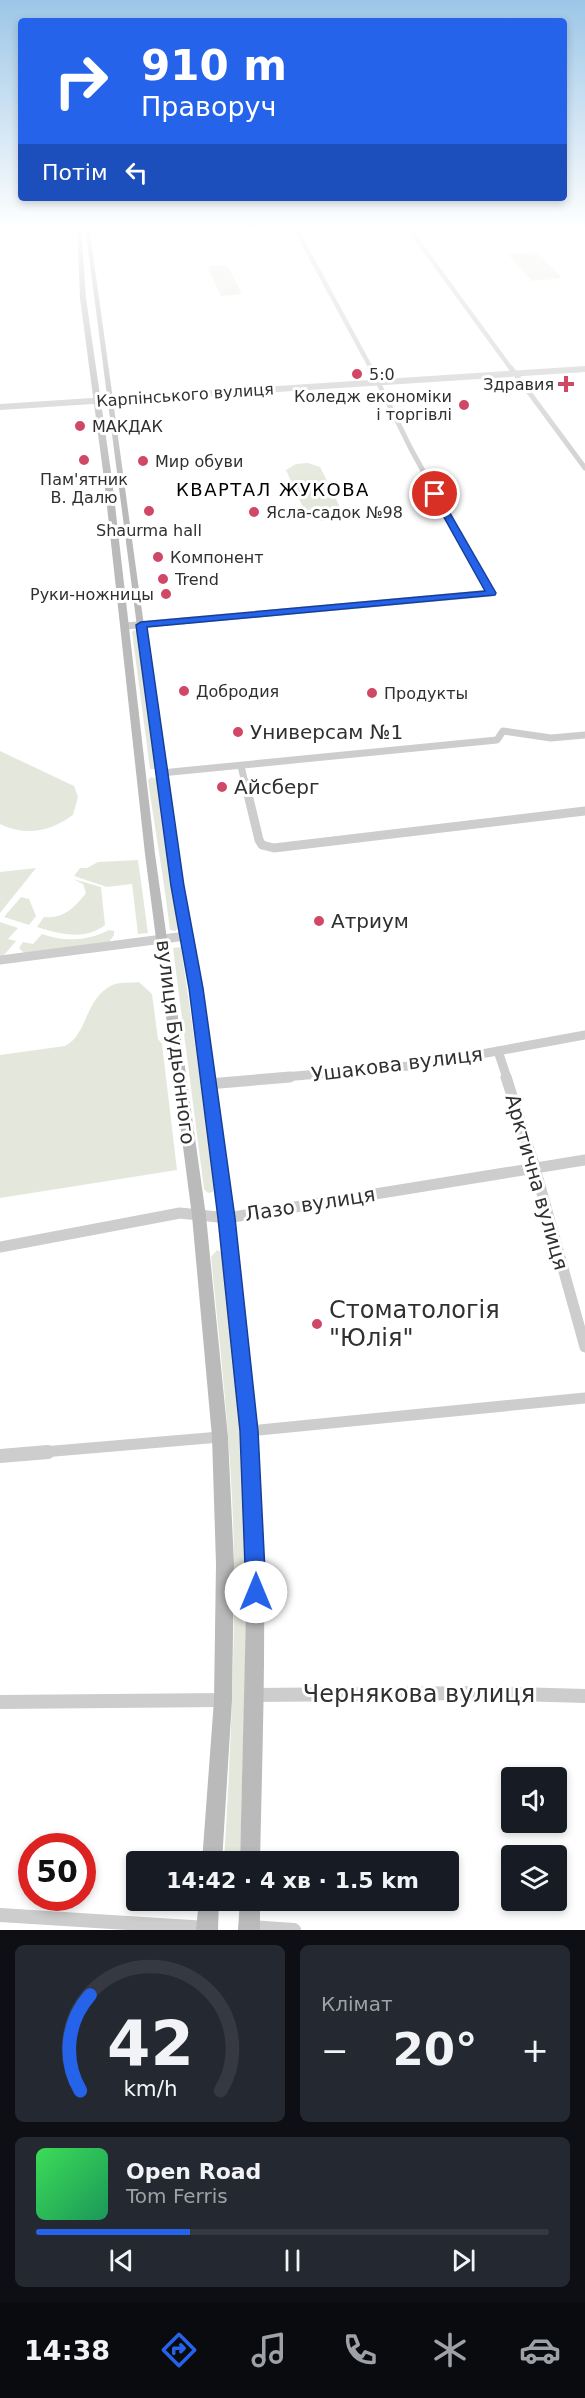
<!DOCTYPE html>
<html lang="uk">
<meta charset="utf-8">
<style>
:root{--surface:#171b24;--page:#242831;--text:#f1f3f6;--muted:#9ea1a6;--line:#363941;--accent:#2563eb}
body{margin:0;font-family:"DejaVu Sans",sans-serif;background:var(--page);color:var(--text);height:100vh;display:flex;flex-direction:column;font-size:22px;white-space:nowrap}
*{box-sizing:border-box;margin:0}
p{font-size:20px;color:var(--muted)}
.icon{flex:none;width:33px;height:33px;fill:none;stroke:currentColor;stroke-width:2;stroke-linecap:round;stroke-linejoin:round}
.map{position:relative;height:1930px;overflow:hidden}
.panel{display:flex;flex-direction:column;gap:15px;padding:15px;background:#0d0f14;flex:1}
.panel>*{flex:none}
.guide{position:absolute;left:18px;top:18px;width:549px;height:183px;border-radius:6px;box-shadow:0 3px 9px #0003;background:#2563eb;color:#fff;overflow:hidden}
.buttons{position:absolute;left:501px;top:1767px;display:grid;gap:12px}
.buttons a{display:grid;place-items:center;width:66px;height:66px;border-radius:6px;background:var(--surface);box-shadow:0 3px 9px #0003;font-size:30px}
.speed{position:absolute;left:18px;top:1833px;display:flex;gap:12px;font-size:30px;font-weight:700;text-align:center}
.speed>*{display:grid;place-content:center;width:78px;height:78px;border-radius:50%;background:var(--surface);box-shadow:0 3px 9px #0003;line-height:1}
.speed .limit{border:9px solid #d22;background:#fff;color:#111}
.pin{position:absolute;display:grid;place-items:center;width:51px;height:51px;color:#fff;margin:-26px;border:3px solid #fff;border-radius:50%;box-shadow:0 2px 6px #0007}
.me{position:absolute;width:66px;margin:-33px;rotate:0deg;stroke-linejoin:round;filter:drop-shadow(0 0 4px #0008)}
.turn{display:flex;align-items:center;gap:21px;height:126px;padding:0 24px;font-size:27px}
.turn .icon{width:78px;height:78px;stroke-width:2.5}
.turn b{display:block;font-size:42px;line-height:51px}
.then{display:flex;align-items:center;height:57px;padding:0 24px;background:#0003;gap:12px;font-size:22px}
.big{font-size:45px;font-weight:700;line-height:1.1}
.panel .card{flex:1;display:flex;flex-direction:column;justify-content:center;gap:9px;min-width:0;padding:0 21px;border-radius:9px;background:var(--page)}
.panel .dial{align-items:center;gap:0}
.dial svg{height:156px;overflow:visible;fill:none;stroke:var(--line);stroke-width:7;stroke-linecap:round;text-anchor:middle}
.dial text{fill:var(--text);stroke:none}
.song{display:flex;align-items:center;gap:18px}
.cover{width:72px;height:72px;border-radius:9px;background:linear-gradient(135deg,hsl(130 70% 55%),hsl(150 70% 35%))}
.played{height:6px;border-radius:3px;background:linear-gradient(90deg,var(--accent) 30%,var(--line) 30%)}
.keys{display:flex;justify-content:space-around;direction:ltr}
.heat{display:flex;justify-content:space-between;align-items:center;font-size:33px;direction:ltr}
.panel .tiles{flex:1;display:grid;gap:15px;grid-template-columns:1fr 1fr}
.card:last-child{grid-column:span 2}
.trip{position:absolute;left:126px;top:1851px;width:333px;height:60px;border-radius:6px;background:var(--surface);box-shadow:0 3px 9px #0003;font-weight:700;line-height:60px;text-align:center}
.tabs{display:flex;height:96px;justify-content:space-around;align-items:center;background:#090b0e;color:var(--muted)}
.tabs .icon{width:42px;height:42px}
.tabs .on{color:var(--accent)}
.tabs b{font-size:27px;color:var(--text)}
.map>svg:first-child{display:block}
</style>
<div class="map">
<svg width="585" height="1930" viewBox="0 0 585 1930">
<rect width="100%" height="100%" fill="#fff"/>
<g fill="#e4e8dc">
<polygon points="537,252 562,278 532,281 507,254"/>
<polygon points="227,265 242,294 221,296 207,266"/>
<path d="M308,463L320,467L343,513C334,523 319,523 307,516L286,470L296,464Z"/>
<polygon points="134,630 138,631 156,769 150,769 132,632"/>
<path d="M0,751L74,786L78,797L73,815C51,831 26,837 0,824Z"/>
<path d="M151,777L157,779L178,929L175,931L170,930C164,879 155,830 148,780Z"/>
<polygon points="138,860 148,933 138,934 132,884 107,887 74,876 80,868 87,868 98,862"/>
<polygon points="36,868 0,913 0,872"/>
<path d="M73,879L101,887L105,925C85,941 59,934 37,927L44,917C64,919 75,907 86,893L83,884Z"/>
<polygon points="21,897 29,899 36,916 29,925 4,917"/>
<polygon points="0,922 18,928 8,939 16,941 5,954 0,957"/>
<path d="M109,930L114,931V935L109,942L24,953L19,948L23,942L33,944L42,934C64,942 88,941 109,930Z"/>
<polygon points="181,947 215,1184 213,1192 208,1193 204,1189 173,948"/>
<path d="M139,982L152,994L158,1039L162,1044L177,1170L0,1198V1055L65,1046C89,1034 84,996 115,984C122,982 132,983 139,982Z"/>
<path d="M217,1250L225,1254L239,1403L248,1561L240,1861H224C230,1762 235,1661 234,1561C233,1460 221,1358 211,1257Z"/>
</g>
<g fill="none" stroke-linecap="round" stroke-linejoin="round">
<g stroke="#cdcdcd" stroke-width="4.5">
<polyline points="294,226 372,370"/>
<polyline points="407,226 512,370"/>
</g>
<g stroke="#cdcdcd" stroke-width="5">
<polyline points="371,368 411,449 468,552"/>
<polyline points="511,368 585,468"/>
</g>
<g stroke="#cdcdcd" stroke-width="7">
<polyline points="126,626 491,593 467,550"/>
<polyline points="241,766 245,783"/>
<polyline points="161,773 497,740 503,731 551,738 585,735"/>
</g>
<g stroke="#cdcdcd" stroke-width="9">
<polyline points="245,782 259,840 262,845 274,848 585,811"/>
<polyline points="0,960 186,936"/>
<polyline points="498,1051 507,1078"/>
<polyline points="273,1078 421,1065 585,1035"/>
</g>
<g stroke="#cdcdcd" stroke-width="11">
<polyline points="506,1077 535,1168 585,1347"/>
<polyline points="208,1084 290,1077"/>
<polyline points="0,1247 180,1213 227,1218 585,1160"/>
<polyline points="249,1431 585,1398"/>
<polyline points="31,1453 220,1437"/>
</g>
<g stroke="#cdcdcd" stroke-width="14">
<polyline points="0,1456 48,1452"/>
<polyline points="254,1695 487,1693 585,1696"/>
<polyline points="0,1702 223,1700"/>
<polyline points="0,1915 207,1928"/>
<polyline points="249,1927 294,1930"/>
</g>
<polyline stroke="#cdcdcd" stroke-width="5" points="575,370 585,369"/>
<polyline stroke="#cdcdcd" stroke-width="6" points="0,407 585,369"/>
<g fill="#bababa" fill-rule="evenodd">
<polygon points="77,226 81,226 86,298 112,479 155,854 206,1216 228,1437 234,1564 232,1700 222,1862 202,1862 214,1700 216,1564 212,1437 192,1216 145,854 104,479 80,298"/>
<path d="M85,226H89C115,409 138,593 166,775C201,993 239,1211 257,1431C269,1574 263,1718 260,1862H240L247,1571L241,1431L220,1218L190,989L156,773Z"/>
<polygon points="199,1900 219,1900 218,1930 196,1930"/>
<polygon points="240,1900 260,1900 260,1930 238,1930"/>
</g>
</g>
<linearGradient id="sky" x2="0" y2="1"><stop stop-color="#9cc6e7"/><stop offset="0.46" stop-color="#fff"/><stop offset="1" stop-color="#fff" stop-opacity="0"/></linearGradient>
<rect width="585" height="496" fill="url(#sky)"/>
<polygon fill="#2563eb" stroke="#184099" stroke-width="1.5" points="435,491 439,494 496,593 495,595 147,627 184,886 203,988 235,1218 258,1431 266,1592 263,1599 256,1602 249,1599 246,1592 240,1431 218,1218 189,988 171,886 136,625 141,622 485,591 431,494"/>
<g fill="#d04866" stroke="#fff" stroke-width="2">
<circle cx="357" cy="374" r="6"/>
<path d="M563 375h6v6h6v6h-6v6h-6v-6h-6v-6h6z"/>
<circle cx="464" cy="405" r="6"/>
<circle cx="80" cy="426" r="6"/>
<circle cx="84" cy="460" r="6"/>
<circle cx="143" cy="461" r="6"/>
<circle cx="149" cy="511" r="6"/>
<circle cx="254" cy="512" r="6"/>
<circle cx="158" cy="557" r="6"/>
<circle cx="163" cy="579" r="6"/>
<circle cx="166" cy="594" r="6"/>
<circle cx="184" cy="691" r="6"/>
<circle cx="372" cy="693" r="6"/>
<circle cx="238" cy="732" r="6"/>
<circle cx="222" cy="787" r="6"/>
<circle cx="319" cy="921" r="6"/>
<circle cx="317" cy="1324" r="6"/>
</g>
<g text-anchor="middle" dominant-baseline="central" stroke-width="6" stroke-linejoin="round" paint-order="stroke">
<g font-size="16" fill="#303030" stroke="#fff" text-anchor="start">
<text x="369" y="374">5:0</text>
<text x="554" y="384" text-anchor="end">Здравия</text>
<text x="452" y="396" text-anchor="end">Коледж економіки<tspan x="452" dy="18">і торгівлі</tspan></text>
<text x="92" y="426">МАКДАК</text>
<text x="155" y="461">Мир обуви</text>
<text x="84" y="479" text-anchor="middle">Пам'ятник<tspan x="84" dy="18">В. Далю</tspan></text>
<text x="266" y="512">Ясла-садок №98</text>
<text x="149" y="530" text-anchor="middle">Shaurma hall</text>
<text x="170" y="557">Компонент</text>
<text x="175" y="579">Trend</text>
<text x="154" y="594" text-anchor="end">Руки-ножницы</text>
<text x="196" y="691">Добродия</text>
<text x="384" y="693">Продукты</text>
</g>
<g font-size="16" fill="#303030" stroke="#fff">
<text transform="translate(185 395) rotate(-4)">Карпінського вулиця</text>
</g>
<g font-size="18" letter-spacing="1.5" fill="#000" stroke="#fff">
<text x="273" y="489">КВАРТАЛ ЖУКОВА</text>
</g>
<g font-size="20" fill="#303030" stroke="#fff" text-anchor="start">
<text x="250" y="732">Универсам №1</text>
<text x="234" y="787">Айсберг</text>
<text x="331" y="921">Атриум</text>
</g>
<g font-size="20" fill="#303030" stroke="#fff">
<text transform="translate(176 1042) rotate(83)">вулиця Будьонного</text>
<text transform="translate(397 1064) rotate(-7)">Ушакова вулиця</text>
<text transform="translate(537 1182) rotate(74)">Арктична вулиця</text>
<text transform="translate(310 1204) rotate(-9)">Лазо вулиця</text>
</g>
<g font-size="24" fill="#303030" stroke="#fff" text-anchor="start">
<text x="329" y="1310">Стоматологія<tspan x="329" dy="28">"Юлія"</tspan></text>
</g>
<g font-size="24" fill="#303030" stroke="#fff">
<text x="419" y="1694">Чернякова вулиця</text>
</g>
</g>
</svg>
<div class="buttons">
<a><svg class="icon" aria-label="sound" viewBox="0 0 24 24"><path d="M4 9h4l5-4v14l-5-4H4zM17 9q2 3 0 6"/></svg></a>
<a><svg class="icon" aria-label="layers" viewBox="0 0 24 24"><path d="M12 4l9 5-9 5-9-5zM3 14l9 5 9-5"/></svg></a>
</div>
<div class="speed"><div class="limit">50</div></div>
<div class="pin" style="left:435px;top:494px;background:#d93025"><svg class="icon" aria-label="arrive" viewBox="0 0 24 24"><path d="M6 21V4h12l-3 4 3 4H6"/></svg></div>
<svg class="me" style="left:256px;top:1592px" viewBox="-20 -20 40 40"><circle r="19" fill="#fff"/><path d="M0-13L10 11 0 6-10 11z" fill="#2563eb"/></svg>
<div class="trip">14:42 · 4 хв · 1.5 km</div>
<div class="guide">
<div class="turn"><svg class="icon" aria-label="right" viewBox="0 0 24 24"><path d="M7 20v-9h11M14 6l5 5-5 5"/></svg><div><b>910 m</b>Праворуч</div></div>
<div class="then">Потім<svg class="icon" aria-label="left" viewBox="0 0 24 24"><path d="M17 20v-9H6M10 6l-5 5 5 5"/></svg></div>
</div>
</div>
<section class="panel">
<div class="tiles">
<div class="card dial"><svg viewBox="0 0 100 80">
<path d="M14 69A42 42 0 1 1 86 69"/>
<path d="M14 69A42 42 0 0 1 19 20" stroke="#2563eb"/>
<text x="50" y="56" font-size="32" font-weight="700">42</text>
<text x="50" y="72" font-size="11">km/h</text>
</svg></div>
<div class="card"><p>Клімат</p>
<div class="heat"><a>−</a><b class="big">20°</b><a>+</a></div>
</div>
<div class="card">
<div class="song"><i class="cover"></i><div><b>Open Road</b><p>Tom Ferris</p></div></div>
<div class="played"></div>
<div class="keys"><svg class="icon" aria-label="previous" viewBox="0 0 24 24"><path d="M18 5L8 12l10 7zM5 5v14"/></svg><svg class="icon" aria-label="pause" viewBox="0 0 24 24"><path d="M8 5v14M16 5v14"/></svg><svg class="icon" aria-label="next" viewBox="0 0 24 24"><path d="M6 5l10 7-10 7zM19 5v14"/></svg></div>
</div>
</div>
</section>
<nav class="tabs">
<b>14:38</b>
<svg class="icon on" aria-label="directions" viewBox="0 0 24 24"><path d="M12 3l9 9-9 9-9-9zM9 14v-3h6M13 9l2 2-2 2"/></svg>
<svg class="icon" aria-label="music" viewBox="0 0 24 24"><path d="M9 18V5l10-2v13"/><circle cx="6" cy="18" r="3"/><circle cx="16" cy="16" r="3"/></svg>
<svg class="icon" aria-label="phone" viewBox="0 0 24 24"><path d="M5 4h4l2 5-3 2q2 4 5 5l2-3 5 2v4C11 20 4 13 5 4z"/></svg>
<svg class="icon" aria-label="climate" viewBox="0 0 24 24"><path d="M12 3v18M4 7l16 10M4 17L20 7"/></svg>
<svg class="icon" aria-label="car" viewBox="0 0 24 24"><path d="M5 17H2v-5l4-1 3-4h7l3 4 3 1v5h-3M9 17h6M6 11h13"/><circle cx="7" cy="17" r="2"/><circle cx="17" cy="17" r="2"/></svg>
</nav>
